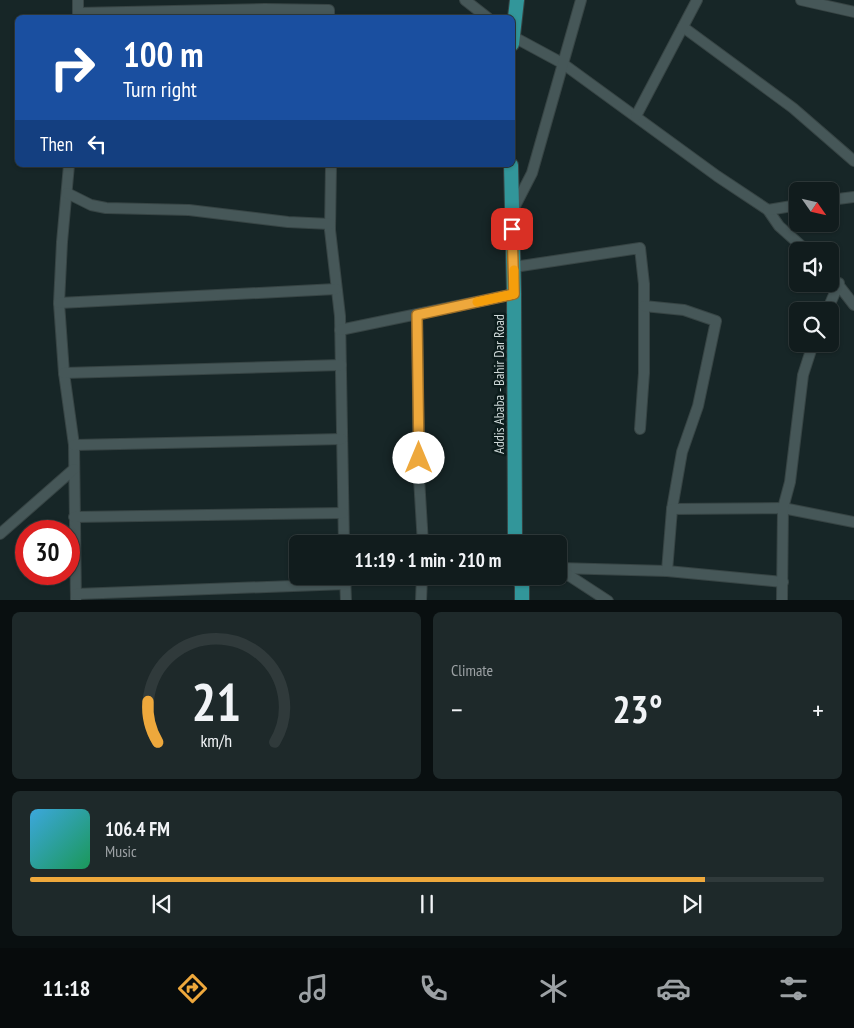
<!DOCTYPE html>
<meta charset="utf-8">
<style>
:root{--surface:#111c1d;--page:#1e292a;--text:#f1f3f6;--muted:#9ca1a4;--line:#303a3b;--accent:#eea83c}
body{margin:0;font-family:"PT Sans Narrow",sans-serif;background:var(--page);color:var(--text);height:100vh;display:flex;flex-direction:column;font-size:19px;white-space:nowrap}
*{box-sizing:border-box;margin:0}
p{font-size:16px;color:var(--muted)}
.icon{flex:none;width:28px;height:28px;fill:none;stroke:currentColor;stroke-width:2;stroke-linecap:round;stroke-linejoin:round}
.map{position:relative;height:600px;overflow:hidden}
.panel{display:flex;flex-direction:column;gap:12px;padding:12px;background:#090f10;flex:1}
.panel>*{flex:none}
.hud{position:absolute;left:15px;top:15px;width:500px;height:152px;border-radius:8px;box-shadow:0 1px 4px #0004,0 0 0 1px var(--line);background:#1a4fa0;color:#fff;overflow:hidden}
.needle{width:32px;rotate:124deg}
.tools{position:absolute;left:789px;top:182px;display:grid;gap:10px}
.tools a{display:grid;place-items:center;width:50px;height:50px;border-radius:8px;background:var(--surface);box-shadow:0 1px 4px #0004,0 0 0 1px var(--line);font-size:25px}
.speed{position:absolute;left:15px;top:520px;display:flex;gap:10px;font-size:25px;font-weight:700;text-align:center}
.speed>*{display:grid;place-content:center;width:65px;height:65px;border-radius:50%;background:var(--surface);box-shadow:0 1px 4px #0004,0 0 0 1px var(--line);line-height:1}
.speed .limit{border:8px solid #d22;background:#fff;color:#111}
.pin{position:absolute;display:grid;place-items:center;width:42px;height:42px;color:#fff;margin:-21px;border-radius:10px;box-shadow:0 2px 8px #0006}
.me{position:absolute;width:55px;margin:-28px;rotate:0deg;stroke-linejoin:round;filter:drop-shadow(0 0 4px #0008)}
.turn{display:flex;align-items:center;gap:18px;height:105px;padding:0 25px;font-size:22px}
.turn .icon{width:65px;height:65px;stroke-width:2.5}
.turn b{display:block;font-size:35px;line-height:42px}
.then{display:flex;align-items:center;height:48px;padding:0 25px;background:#0003;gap:10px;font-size:19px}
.big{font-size:38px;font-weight:700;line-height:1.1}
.panel .tile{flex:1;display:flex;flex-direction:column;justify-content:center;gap:8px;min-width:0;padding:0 18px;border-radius:8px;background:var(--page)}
.panel .dial{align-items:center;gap:0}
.dial svg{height:130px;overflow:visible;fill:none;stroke:var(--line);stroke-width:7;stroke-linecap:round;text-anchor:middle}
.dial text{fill:var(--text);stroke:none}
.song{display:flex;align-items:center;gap:15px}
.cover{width:60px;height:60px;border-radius:8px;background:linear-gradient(135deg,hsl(200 70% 55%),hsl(150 70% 35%))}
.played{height:5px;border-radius:2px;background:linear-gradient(90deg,var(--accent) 85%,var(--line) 85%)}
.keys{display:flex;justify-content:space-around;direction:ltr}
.heat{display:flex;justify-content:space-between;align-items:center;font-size:28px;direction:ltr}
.panel .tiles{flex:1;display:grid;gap:12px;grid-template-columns:1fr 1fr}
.tile:last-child{grid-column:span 2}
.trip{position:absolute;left:289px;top:535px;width:278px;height:50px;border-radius:8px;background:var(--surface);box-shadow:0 1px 4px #0004,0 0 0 1px var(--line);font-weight:700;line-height:50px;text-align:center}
.tab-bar{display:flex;height:80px;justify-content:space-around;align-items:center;background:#070b0c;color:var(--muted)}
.tab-bar .icon{width:35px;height:35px}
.tab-bar .current{color:var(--accent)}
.tab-bar b{font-size:22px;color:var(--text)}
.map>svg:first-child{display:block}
</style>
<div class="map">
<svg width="854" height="601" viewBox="0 0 854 601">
<rect width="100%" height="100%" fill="#172627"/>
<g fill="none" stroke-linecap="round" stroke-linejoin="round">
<defs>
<g id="minor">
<polyline points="465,0 488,18"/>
<polyline points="801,0 854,12"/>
<polyline points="78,13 265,9 329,10 329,18"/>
<polyline points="78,18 78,0"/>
<polyline points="683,27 793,108 854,161"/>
<polyline points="512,36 562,63 717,176 768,210 779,226 807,251"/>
<polyline points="636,116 697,0"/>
<polyline points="69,165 62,242 59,303 64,373 74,445 76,601"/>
<polyline points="331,165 330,230 340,316 344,544"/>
<polyline points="67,193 91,205 106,208 189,210 288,222 330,224"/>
<polyline points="830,200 854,197"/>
<polyline points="513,210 532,173 581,0"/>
<polyline points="768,210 798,205"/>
<polyline points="514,267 640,248 644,284 644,373 640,429"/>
<polyline points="830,274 854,305"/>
<polyline points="59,303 336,289"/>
<polyline points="644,306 684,310 716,321 698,406 682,452 672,509"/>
<polyline points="827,311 839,283"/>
<polyline points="417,315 419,478 423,544"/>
<polyline points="340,330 514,294"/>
<polyline points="64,373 341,365"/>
<polyline points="74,445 342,439"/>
<polyline points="74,517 343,513"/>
<polyline points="0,534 74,469"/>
<polyline points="558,568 667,571 783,582"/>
<polyline points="559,569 608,601"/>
<polyline points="667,571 672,509 783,508 854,522"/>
<polyline points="345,576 346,601"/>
<polyline points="76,594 346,584"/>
<polyline points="421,601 422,576"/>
<polyline points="782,601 783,508 790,482 803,375 813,344"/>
</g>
<g id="highway">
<polyline points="512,44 517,0"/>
<polyline points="511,165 514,294 515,544"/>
<polyline points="519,576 522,586 522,601"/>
</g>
</defs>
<use href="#minor" stroke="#374444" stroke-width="12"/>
<use href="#highway" stroke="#374444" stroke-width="16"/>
<use href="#minor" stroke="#465758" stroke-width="10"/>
<use href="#highway" stroke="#32969a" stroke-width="14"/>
</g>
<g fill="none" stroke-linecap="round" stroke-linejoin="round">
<defs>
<polyline id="route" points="419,458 417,315 514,294 512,229"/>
</defs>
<use href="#route" stroke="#9b6d27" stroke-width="12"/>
<use href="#route" stroke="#eea83c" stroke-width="9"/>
<polyline stroke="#f59e0b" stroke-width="9" points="477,302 514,294 514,270"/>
</g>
<g text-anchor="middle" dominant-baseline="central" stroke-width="5" stroke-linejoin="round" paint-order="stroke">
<g font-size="14" fill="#cfd9d9" stroke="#0d1d1d">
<text transform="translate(499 384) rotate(-90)">Addis Ababa - Bahir Dar Road</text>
</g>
</g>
</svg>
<div class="tools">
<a><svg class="needle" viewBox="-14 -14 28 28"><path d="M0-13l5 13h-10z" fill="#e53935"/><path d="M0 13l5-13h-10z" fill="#9ca1a4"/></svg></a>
<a><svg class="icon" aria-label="sound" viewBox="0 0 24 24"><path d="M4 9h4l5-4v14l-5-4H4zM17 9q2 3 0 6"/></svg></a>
<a><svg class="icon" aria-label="search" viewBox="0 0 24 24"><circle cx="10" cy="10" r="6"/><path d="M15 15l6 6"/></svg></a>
</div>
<div class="speed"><div class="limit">30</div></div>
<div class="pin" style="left:512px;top:229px;background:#d93025"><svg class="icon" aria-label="arrive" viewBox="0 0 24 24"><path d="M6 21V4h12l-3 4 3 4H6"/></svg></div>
<svg class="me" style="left:419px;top:458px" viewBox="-20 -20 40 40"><circle r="19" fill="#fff"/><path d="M0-13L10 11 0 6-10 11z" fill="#eea83c"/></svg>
<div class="trip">11:19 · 1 min · 210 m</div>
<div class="hud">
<div class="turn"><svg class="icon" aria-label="right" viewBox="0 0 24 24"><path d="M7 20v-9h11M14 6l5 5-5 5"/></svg><div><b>100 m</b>Turn right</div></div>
<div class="then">Then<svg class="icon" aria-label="left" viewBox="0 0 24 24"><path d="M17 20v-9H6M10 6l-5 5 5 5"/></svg></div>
</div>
</div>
<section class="panel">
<div class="tiles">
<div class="tile dial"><svg viewBox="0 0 100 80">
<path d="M14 69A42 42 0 1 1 86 69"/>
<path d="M14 69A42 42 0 0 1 8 44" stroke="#eea83c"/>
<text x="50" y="56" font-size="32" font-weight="700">21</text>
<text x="50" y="72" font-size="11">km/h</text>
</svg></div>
<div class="tile"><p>Climate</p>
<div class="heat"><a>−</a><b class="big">23°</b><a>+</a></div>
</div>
<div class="tile">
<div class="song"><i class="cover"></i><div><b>106.4 FM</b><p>Music</p></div></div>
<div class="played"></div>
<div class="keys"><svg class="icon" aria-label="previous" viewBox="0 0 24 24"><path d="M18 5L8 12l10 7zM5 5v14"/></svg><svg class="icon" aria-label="pause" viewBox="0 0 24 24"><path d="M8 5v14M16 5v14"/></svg><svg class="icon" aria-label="next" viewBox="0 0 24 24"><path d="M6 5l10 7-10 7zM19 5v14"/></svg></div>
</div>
</div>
</section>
<nav class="tab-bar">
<b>11:18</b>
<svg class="icon current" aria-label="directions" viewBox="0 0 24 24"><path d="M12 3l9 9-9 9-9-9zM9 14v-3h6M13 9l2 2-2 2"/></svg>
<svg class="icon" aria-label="music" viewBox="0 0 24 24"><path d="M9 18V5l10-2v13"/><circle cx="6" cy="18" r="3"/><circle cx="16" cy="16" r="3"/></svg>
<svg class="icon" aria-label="phone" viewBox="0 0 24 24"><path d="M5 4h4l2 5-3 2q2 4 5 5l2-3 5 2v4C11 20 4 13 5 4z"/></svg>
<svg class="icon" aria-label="climate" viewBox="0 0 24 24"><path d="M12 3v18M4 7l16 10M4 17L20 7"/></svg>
<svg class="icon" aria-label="car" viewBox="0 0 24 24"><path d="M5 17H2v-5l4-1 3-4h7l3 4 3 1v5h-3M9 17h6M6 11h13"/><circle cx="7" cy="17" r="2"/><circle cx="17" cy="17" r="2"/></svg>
<svg class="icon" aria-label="filters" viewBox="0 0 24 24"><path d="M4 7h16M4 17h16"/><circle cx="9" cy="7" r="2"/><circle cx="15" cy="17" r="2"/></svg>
</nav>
